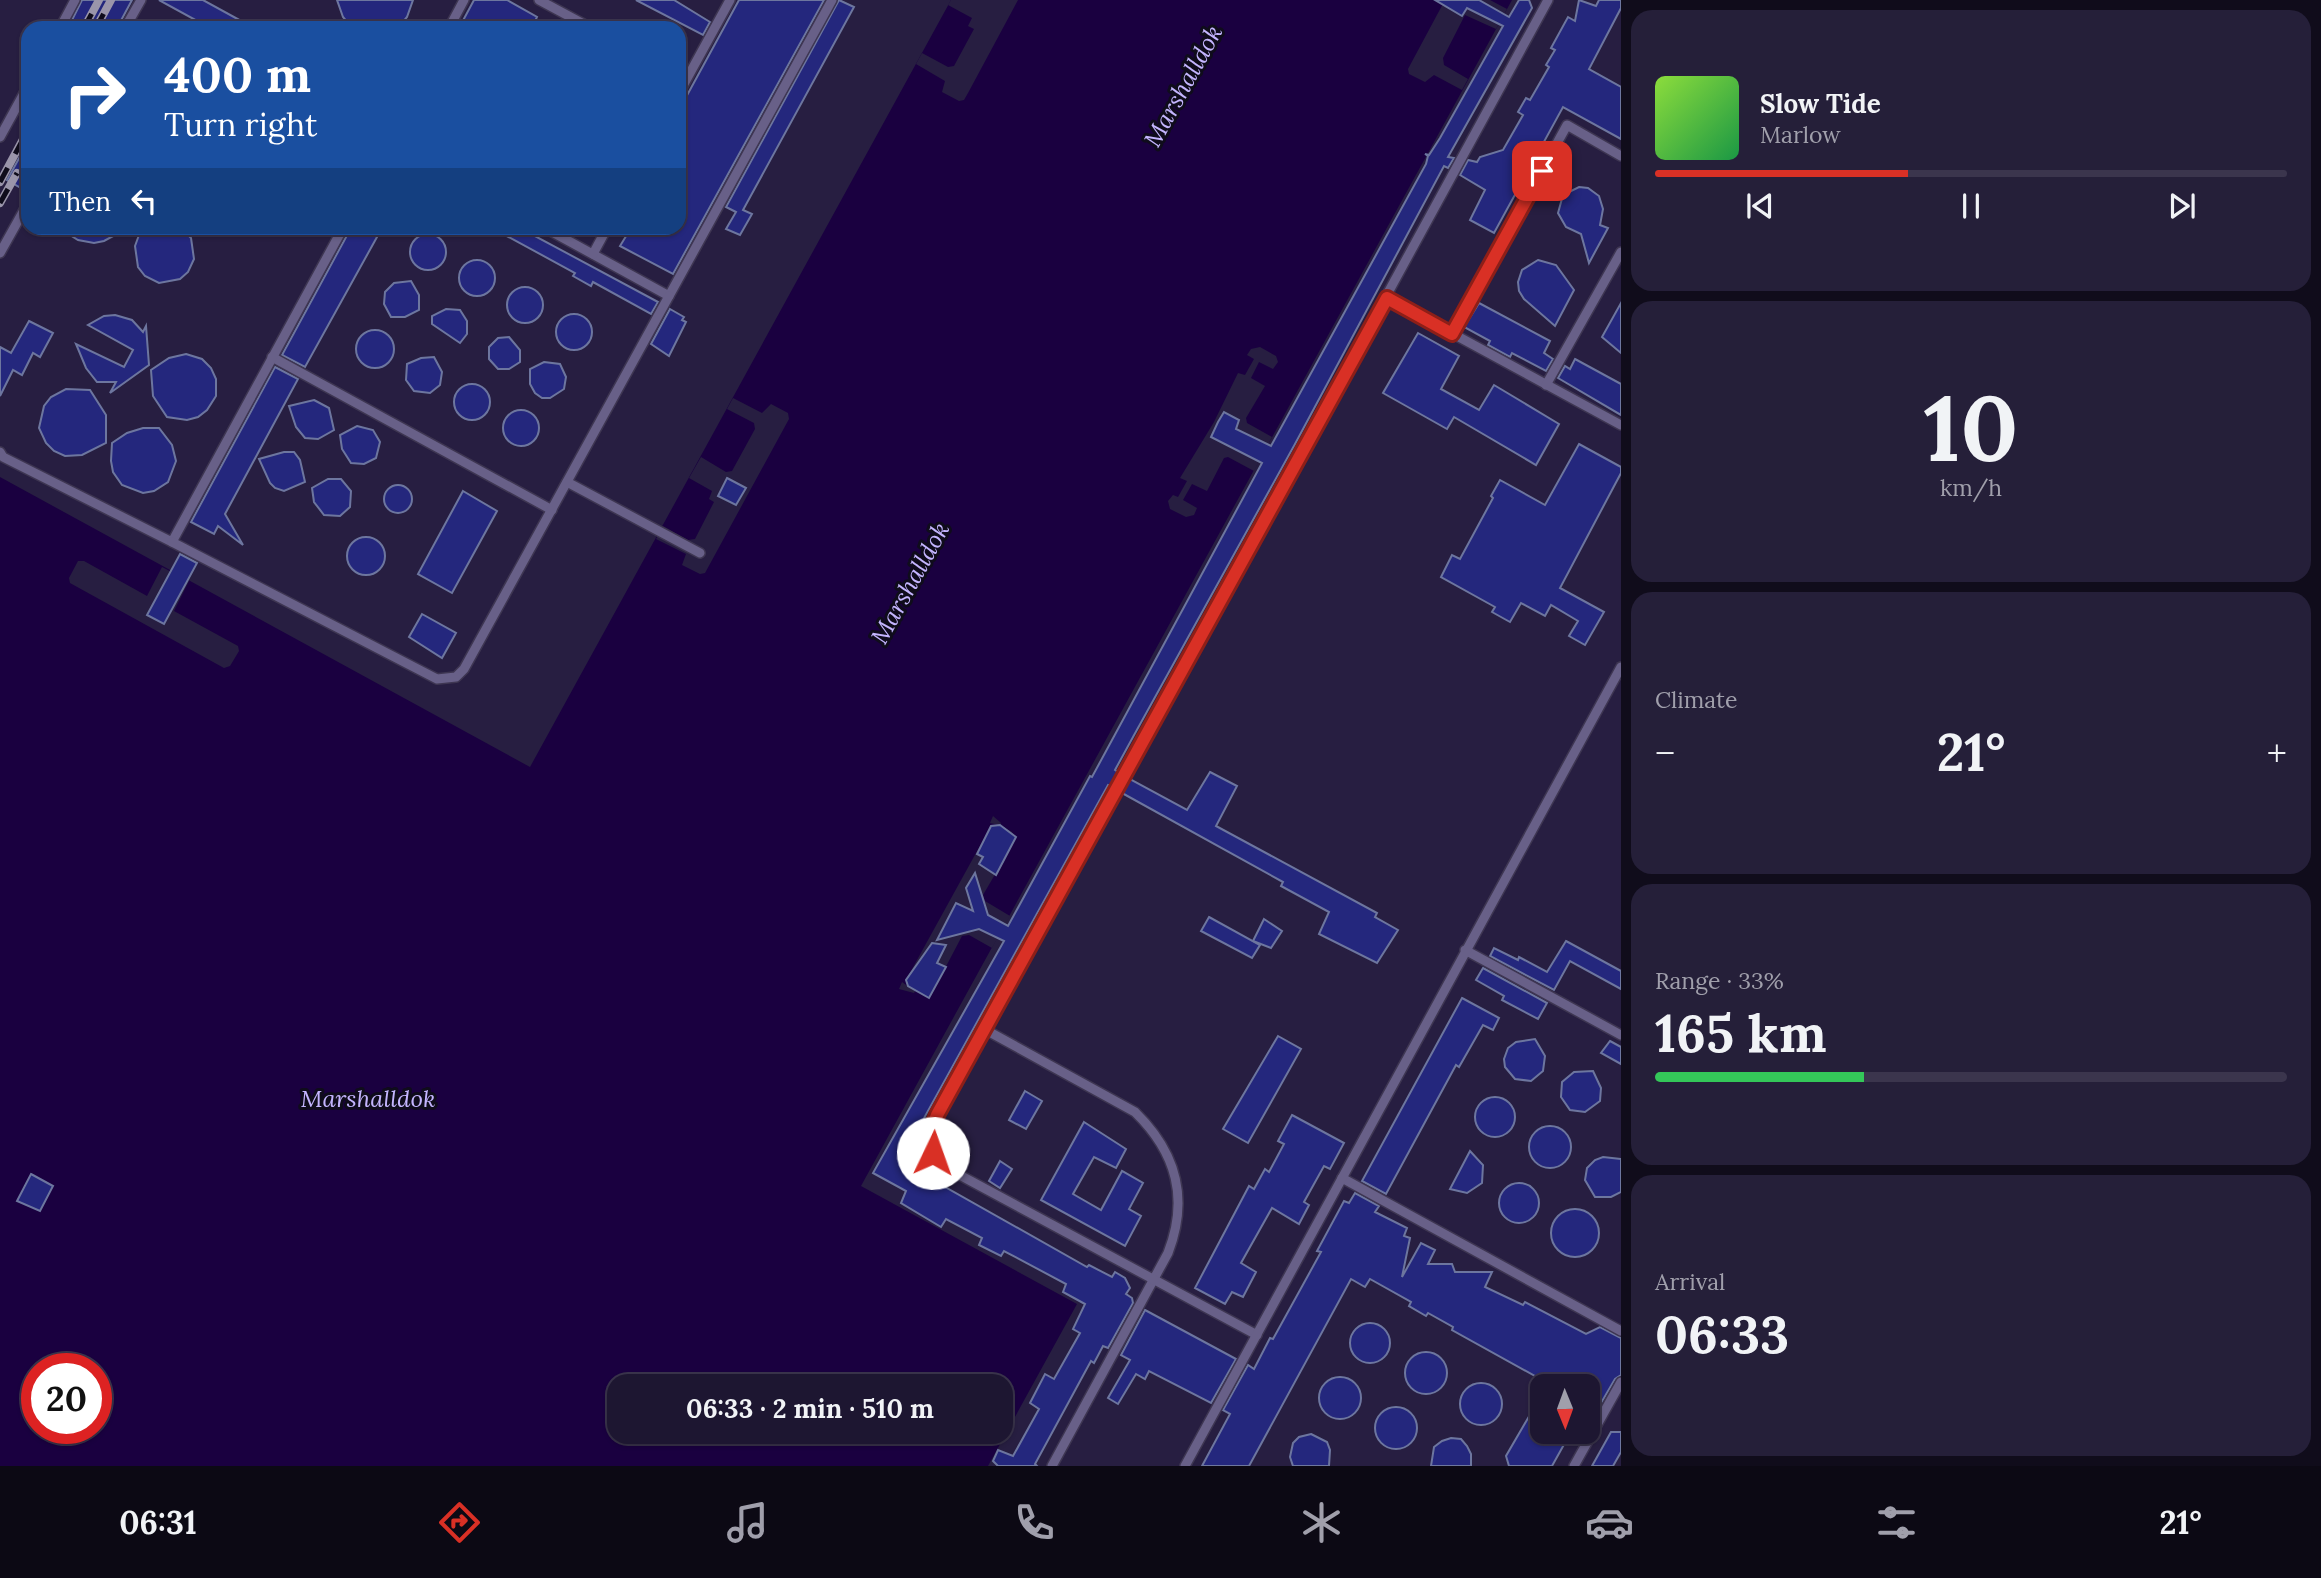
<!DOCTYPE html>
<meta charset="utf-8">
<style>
:root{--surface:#1d1631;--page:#251f39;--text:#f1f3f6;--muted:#a09fab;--line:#3b354d;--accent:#d93025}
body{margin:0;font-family:Lora,serif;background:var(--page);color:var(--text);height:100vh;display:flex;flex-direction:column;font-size:26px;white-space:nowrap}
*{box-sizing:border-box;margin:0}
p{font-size:23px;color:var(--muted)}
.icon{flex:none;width:38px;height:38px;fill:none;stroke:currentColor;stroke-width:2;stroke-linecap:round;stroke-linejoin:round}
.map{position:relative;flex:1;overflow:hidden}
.drawer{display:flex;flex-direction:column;gap:10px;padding:10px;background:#100c1b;width:700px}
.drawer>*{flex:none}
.hud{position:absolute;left:21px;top:21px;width:665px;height:214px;border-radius:21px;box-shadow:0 2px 5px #0004,0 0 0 2px var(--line);background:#1a4fa0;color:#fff;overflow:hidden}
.needle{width:46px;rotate:179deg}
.buttons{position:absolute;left:1530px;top:1374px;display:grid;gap:14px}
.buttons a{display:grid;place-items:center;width:70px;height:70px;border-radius:14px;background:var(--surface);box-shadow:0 2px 5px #0004,0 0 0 2px var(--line);font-size:35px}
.speed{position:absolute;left:21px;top:1353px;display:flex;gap:14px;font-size:35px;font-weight:700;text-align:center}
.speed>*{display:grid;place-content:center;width:91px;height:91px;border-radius:50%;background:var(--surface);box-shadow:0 2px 5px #0004,0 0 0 2px var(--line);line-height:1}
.speed .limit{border:10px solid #d22;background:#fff;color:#111}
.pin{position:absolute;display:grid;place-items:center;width:60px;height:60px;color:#fff;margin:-30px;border-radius:14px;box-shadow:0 4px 10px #0006}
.me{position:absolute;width:77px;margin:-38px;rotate:3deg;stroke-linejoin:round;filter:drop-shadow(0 0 5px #0008)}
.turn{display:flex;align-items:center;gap:24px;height:147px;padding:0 28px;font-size:32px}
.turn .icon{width:91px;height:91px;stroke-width:2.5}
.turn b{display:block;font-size:49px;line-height:60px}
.then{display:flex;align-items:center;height:66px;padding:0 28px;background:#0003;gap:14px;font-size:26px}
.big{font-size:52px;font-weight:800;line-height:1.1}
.drawer .card{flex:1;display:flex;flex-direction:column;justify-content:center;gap:10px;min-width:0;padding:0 24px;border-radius:21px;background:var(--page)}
.drawer .dial{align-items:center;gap:0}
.dial b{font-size:91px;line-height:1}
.song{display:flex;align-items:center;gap:21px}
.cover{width:84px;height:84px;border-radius:10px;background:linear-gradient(135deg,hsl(90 70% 55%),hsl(140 70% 35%))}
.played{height:7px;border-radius:4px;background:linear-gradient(90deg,var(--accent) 40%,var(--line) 40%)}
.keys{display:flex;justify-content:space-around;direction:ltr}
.heat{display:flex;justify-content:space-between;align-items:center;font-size:38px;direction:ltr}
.charge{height:10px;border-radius:5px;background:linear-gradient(90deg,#34c759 33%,var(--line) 0)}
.trip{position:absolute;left:607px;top:1374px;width:406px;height:70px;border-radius:21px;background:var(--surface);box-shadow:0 2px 5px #0004,0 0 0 2px var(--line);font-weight:800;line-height:70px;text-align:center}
.dock{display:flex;height:112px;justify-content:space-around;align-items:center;background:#0c0914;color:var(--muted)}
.dock .icon{width:49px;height:49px}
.dock .active{color:var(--accent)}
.dock b{font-size:32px;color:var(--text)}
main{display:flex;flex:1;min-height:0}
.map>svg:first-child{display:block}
</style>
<main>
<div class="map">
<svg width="1621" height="1466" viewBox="0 0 1621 1466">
<rect width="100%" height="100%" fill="#271e41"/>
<path fill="#1a0040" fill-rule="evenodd" d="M951,0H1512L861,1186L1077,1304L988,1466H0V477L530,767ZM37,1368H96V1428H37ZM620,1386H1001V1432H620Z"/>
<g fill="#271e41">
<polygon points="951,0 1018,0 968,93 964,100 959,101 942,92 945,81 916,64 922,53 948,67 954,66 974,29 968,26 972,18 948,5"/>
<polygon points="1445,0 1490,0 1507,9 1496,29 1465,15 1443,58 1444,65 1468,79 1462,90 1434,75 1425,82 1409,74 1408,69"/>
<polygon points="1260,347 1276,356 1278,362 1273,369 1259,362 1251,378 1265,386 1246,418 1247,423 1272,437 1254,471 1228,457 1224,458 1207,491 1192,484 1183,500 1197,508 1194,515 1186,517 1170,509 1168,501 1173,495 1178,497 1187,481 1180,478 1214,422 1238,373 1245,375 1254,359 1247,355 1251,349"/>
<polygon points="733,398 762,413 771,404 788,413 789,419 705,573 700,574 682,565 686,554 656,539 663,526 688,540 695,539 714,502 709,499 712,491 689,478 701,457 726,472 732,471 755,429 754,423 727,409"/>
<polygon points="78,561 84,561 147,596 162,567 189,581 174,611 238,646 239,651 230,666 224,668 70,583 69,578"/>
<polygon points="993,816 1001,823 1000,825 1012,832 1015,840 983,895 985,901 1010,916 992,948 969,935 962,936 931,995 927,996 916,990 914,993 899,989 902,982 913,990 908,986 906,980 987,833 991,826 999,825 990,823"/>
</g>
<g fill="#24277d" stroke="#6d769f" stroke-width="2">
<polygon points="82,0 132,0 117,28 68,28"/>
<polygon points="159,0 203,0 254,28 210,28"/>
<polygon points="337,0 413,0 407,17 398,28 352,28 343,17"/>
<polygon points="474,0 507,0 537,17 532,28 459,28"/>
<polygon points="636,0 674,0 710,22 703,35"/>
<polygon points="739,0 824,0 673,274 620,246 631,228 679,228 679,110"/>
<polygon points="839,0 854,7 743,210 752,214 740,235 726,229 736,212 726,207"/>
<polygon points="1435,0 1479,0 1509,17 1519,0 1529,0 1532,8 1448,157 1454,158 1448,168 1444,166 1295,444 1133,737 1115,770 1118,772 1110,786 1108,785 913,1138 924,1175 1087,1267 1089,1265 1112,1277 1115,1272 1125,1278 1130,1288 1126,1294 1132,1298 1133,1303 1108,1348 1103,1346 1094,1363 1091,1361 1035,1464 1037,1466 998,1466 993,1461 998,1450 1013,1456 1039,1409 1030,1403 1045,1374 1054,1379 1080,1333 1073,1329 1085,1304 1063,1292 1066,1284 1004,1251 1001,1256 979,1245 982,1238 946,1219 941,1227 901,1203 906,1191 873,1173 1004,941 979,929 937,940 956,903 973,911 966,888 975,873 988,915 1008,926 1090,776 1092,777 1262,463 1211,437 1218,422 1224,412 1239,420 1236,429 1271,446 1426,164 1428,156 1425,154 1429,155 1440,138 1503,26 1467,8 1462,16"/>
<polygon points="1579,0 1596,6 1599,0 1621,0 1621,8 1589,69 1621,87 1621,139 1563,107 1494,233 1470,220 1485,190 1460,175 1468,160 1477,162 1480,157 1503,150 1523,115 1518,112 1526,98 1530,100 1549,67 1546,65 1555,50 1551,48 1568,17 1575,21"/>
<polygon points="28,142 28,192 7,180"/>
<polygon points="1579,187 1588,188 1599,196 1603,209 1600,225 1608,228 1589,263 1581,234 1566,227 1558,213 1563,195"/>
<polygon points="59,228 128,228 104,241 94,243 78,240"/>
<polygon points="148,228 181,228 191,238 194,259 188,272 180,279 159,283 145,276 138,267 135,246 139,235"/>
<polygon points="351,228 382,228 305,367 282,355"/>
<polygon points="492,228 520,228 658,302 651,314 593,282 591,286 573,276 575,273"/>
<circle cx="428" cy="252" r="18"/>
<circle cx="477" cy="278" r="18"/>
<polygon points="1538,260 1556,265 1574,290 1555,326 1524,299 1519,291 1518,282 1522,270"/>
<polygon points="411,281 419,295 419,310 405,317 391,317 384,304 385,292 394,283"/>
<circle cx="525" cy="305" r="18"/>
<polygon points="1479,303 1550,341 1544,353 1553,359 1546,371 1512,353 1510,357 1488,345 1490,341 1464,327"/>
<polygon points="1621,303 1621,353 1602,337"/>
<polygon points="446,309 460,310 467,321 467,334 460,343 432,324 432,316"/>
<polygon points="670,309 684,317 682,320 686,322 669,356 651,344"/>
<circle cx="574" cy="332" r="18"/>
<polygon points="115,315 132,320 143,332 146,326 149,365 110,393 116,382 97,382 86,368 76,344 124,367 133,350 88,325 104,316"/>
<polygon points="29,321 53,333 40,357 33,353 22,375 13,370 0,396 0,347 11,353"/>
<circle cx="375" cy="349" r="19"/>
<polygon points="1418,333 1459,356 1441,389 1479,410 1494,385 1559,424 1536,465 1454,417 1447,429 1383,393"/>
<polygon points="509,337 520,350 520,362 509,369 498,369 489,359 489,347 498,338"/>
<polygon points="186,354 202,359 211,368 216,379 216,396 207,410 198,417 187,420 167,417 153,396 151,370 169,358"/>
<polygon points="434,357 442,372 440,385 430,393 414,391 406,380 407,364 421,358"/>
<polygon points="1575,359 1621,384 1621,415 1558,378 1565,366 1570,369"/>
<polygon points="544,362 560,364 566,377 564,389 550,398 542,398 535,393 530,384 530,369"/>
<polygon points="275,367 298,379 225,514 243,545 218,526 214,534 191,522"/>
<circle cx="472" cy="402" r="18"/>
<polygon points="66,389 90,390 106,415 106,443 82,455 65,456 54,451 46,443 39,428 44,406 51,397"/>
<polygon points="314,400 329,408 334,430 318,439 305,438 296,427 289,406"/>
<circle cx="521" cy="428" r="18"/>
<polygon points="357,426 373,430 380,442 376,458 364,464 351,463 342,449 340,435"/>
<polygon points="143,428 159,428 172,445 176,461 168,482 154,491 143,493 122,485 113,472 111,461 112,443 127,433"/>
<polygon points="1579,444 1621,467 1621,473 1560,588 1604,612 1585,645 1569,636 1578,621 1551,605 1545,616 1521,603 1510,622 1492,612 1495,607 1441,577 1452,555 1460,559 1493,498 1491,496 1500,480 1545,505"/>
<polygon points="284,452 294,452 300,460 305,482 284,491 275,488 270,483 259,459"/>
<polygon points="727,478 746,488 736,505 718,496"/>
<polygon points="328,479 341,479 351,491 350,507 340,516 324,515 314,502 312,488"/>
<circle cx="398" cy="499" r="14"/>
<polygon points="463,491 497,511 452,593 418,574"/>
<circle cx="366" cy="556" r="19"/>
<polygon points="180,554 197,563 164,624 147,615"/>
<polygon points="422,614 456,633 442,658 409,637"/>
<polygon points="1210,772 1237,786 1216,826 1377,913 1375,917 1398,930 1377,963 1319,934 1329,912 1281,886 1283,882 1122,793 1130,779 1187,810"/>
<polygon points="1000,825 1016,837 996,875 979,864 983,857 977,854 991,826"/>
<polygon points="1209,917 1260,945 1252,958 1201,931"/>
<polygon points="1264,919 1282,931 1271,948 1253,941"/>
<polygon points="1566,941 1621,971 1621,989 1570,961 1554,990 1490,956 1494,948 1518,960 1519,957 1547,972"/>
<polygon points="932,943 946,945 937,963 946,967 929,998 908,986 906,980"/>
<polygon points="1483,968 1547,1003 1538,1019 1502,1000 1504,996 1476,980"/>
<polygon points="1462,998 1499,1018 1493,1030 1483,1025 1459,1067 1456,1065 1386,1194 1362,1181"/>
<polygon points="1278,1036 1301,1049 1248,1143 1223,1129"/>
<polygon points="1535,1039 1545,1056 1543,1071 1531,1081 1515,1079 1505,1067 1504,1059 1508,1048 1516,1042"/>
<polygon points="1610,1041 1621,1047 1621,1064 1601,1053"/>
<polygon points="1593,1071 1601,1088 1600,1101 1585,1112 1570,1110 1561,1097 1562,1082 1574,1072"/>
<polygon points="1025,1091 1042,1101 1026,1129 1009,1120"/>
<circle cx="1495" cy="1117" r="20"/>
<polygon points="1292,1115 1344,1143 1330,1169 1324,1166 1304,1202 1309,1205 1299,1224 1272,1208 1241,1263 1256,1272 1243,1297 1232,1292 1225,1304 1195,1288 1249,1186 1254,1189 1265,1169 1269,1172 1284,1144 1278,1141"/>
<polygon points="1084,1122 1126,1149 1116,1168 1094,1157 1073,1194 1101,1210 1122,1171 1143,1183 1129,1209 1141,1216 1125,1246 1041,1200"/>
<circle cx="1550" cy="1147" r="21"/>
<polygon points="1470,1151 1483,1165 1482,1183 1467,1193 1450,1189"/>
<polygon points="1603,1157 1621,1159 1621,1192 1611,1197 1595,1197 1585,1180 1587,1168 1595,1160"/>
<polygon points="1000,1161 1012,1169 1000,1188 989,1181"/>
<polygon points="31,1174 53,1186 40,1211 17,1201"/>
<circle cx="1519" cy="1203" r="20"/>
<polygon points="1355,1193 1379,1206 1375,1212 1407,1228 1404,1236 1410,1238 1402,1277 1421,1243 1435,1250 1428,1264 1452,1264 1455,1272 1492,1272 1485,1287 1523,1305 1525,1302 1586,1334 1600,1327 1621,1338 1621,1375 1615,1379 1597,1410 1587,1405 1587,1386 1553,1386 1452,1330 1453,1327 1428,1313 1426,1316 1409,1306 1411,1302 1370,1279 1365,1287 1351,1279 1249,1466 1202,1466 1230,1414 1223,1410 1248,1365 1254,1369 1270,1338 1273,1339 1321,1252 1317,1251 1344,1201 1349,1203"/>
<circle cx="1575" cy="1233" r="24"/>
<polygon points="1145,1310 1236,1359 1211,1403 1149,1371 1145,1379 1136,1374 1118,1404 1108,1398 1130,1360 1121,1355"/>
<circle cx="1370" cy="1343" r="20"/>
<circle cx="1426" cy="1373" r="21"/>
<circle cx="1340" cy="1398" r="21"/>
<circle cx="1481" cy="1404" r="21"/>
<polygon points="1542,1394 1542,1432 1571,1432 1552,1466 1509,1466 1506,1456"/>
<circle cx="1396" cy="1428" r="21"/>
<polygon points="1611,1432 1621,1432 1621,1452 1613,1466 1592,1466"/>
<polygon points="1311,1434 1327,1442 1330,1450 1329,1466 1293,1466 1290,1457 1293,1443 1299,1437"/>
<polygon points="1451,1438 1461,1439 1467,1446 1471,1454 1471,1466 1431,1466 1434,1447 1442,1441"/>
</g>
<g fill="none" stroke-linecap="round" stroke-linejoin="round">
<defs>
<g id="lane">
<polyline points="539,0 591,28"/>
<polyline points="60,28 75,0"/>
<polyline points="125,28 141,0"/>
<polyline points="449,28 464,0"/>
<polyline points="679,93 730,0"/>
<polyline points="0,137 28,86"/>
<polyline points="545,228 669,296 832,0"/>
<polyline points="0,253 28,203"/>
<polyline points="593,254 607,228"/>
<polyline points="1387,298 1621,425"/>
<polyline points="1452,334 1567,125 1621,156"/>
<polyline points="272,357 552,510"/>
<polyline points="1546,385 1621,252"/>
<polyline points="0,452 3,457 172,542 343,228"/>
<polyline points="567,482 700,553"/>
<polyline points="172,542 437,679 456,677 464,669 669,296"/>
<polyline points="1465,950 1621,1035"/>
<path d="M984,1029L1135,1112C1177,1153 1189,1199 1168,1253L1052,1466"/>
<polyline points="1342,1178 1621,1331"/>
<polyline points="1257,1335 941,1165 933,1153 932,1127 1548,0"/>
<polyline points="1185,1466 1621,667"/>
<polyline points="1574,1466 1621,1382"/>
</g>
</defs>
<use href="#lane" stroke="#3e3652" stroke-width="12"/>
<use href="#lane" stroke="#686088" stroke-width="9"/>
<defs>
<g id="rail">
<polyline points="84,28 99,0"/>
<polyline points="96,28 111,0"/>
<polyline points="0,182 28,130"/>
<polyline points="0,203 17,173"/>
</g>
</defs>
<use href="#rail" stroke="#9a95aa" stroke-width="8"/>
<use href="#rail" stroke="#0f0c1b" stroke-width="5" stroke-dasharray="16" stroke-linecap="butt"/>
</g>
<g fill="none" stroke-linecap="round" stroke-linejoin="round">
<defs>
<polyline id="route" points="933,1153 932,1127 937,1115 1387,298 1452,334 1542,171"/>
</defs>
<use href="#route" stroke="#8d1f18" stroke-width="18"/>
<use href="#route" stroke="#d93025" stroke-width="12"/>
</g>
<g text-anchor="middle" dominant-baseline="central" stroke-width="6" stroke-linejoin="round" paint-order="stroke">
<g font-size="24" font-style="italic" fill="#c4b5fe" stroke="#0f0c1b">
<text transform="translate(1183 86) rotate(-61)">Marshalldok</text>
<text transform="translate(910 583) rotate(-61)">Marshalldok</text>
<text x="368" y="1098">Marshalldok</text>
</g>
</g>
</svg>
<div class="buttons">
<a><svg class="needle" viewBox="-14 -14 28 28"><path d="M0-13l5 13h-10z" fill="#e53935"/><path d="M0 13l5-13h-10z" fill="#a09fab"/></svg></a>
</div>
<div class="speed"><div class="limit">20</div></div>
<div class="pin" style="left:1542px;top:171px;background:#d93025"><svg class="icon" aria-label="arrive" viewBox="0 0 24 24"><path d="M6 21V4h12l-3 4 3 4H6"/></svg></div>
<svg class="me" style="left:933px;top:1153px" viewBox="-20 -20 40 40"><circle r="19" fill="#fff"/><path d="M0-13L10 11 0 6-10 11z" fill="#d93025"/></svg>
<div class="trip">06:33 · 2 min · 510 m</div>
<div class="hud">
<div class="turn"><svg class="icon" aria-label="right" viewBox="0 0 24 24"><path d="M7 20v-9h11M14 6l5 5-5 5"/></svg><div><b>400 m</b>Turn right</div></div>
<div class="then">Then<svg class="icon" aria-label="left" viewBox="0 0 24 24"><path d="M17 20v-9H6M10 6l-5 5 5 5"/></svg></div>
</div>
</div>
<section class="drawer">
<div class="card">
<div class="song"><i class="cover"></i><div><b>Slow Tide</b><p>Marlow</p></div></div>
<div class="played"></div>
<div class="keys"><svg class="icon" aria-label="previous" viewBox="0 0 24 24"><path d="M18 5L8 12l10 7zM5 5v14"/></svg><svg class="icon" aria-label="pause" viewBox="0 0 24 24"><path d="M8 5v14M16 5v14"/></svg><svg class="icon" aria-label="next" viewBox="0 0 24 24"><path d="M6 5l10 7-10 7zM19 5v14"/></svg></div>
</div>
<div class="card dial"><b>10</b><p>km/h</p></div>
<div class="card"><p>Climate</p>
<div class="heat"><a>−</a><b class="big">21°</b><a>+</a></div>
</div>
<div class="card"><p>Range · 33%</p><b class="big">165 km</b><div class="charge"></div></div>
<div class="card"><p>Arrival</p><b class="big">06:33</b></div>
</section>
</main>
<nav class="dock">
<b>06:31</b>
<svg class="icon active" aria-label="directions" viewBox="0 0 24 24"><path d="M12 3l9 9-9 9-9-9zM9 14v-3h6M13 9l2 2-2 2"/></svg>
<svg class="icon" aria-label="music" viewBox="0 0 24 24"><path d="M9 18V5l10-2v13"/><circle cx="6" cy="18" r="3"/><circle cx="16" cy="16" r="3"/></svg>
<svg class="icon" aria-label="phone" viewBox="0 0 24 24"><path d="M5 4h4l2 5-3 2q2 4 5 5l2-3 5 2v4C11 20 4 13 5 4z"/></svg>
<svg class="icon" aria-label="climate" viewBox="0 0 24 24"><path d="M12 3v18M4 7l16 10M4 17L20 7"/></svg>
<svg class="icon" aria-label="car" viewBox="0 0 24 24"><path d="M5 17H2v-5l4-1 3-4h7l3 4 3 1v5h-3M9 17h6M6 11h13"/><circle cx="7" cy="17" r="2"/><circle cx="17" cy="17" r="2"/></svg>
<svg class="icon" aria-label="filters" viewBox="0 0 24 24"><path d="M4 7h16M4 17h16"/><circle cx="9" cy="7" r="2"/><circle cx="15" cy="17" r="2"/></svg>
<b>21°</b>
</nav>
